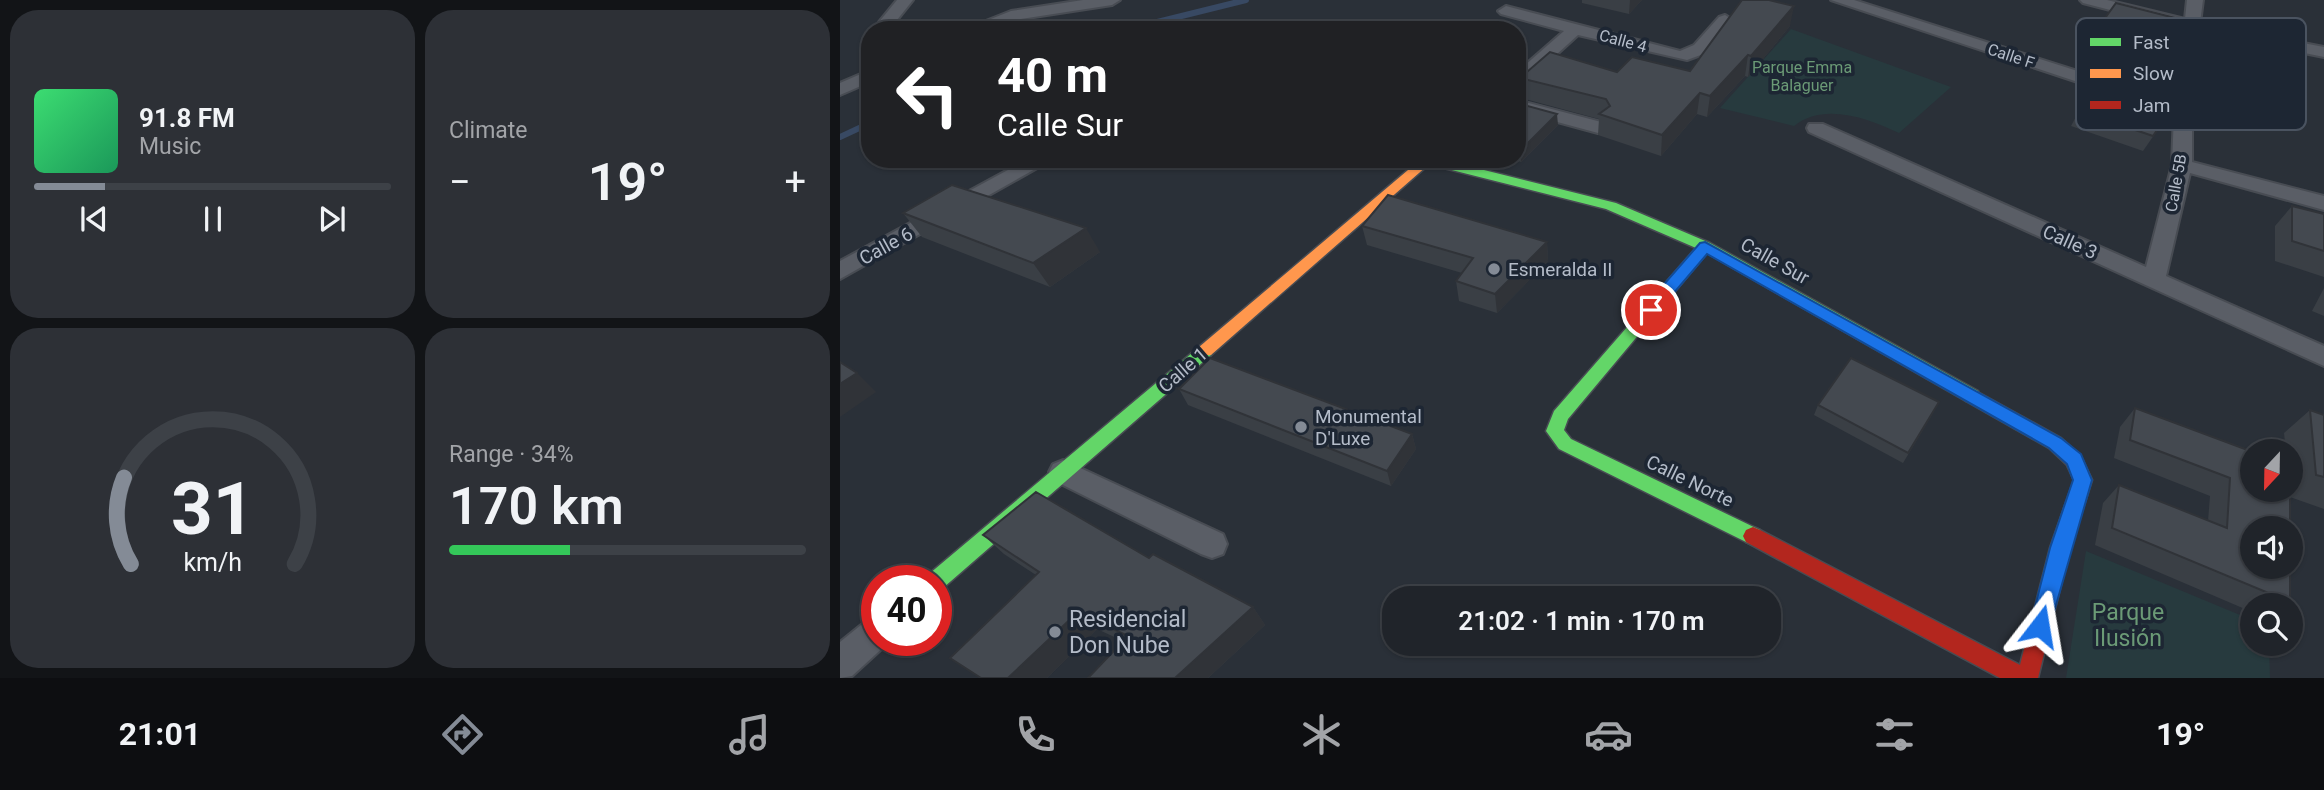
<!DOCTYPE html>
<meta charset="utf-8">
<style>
:root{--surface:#20242a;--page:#2d3036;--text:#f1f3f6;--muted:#a2a4a8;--line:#3d4147;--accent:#848b96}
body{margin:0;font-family:Roboto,sans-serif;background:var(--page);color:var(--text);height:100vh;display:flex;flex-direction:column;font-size:26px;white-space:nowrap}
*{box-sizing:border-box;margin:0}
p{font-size:23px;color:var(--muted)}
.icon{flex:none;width:38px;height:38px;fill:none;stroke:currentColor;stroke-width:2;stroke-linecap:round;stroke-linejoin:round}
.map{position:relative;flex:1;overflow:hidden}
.details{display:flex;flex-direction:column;gap:10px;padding:10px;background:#121417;width:840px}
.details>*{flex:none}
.top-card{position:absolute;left:21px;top:21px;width:665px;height:147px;border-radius:28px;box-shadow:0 2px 5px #0004,0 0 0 2px var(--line);background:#202124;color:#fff;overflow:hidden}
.needle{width:46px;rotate:202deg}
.fabs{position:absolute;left:1400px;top:439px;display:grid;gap:14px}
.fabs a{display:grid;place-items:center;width:63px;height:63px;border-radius:50%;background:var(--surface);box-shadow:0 2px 5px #0004,0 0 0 2px var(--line);font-size:35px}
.speed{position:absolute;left:21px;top:565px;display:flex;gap:14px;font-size:35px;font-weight:700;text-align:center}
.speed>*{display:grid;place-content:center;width:91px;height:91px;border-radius:50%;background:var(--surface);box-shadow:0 2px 5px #0004,0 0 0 2px var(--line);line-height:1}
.speed .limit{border:10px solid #d22;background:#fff;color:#111}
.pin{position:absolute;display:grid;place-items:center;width:60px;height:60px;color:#fff;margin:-30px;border:4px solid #fff;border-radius:50%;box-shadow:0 2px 7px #0007}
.me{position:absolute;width:77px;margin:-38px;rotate:14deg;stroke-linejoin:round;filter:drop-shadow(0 0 5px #0008)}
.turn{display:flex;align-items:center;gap:24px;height:147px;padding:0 21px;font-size:32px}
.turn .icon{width:91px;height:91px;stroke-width:2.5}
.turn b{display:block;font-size:49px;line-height:60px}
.big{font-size:52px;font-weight:600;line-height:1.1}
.details .widget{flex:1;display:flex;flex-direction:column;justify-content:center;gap:10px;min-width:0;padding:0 24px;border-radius:28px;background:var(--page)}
.details .dial{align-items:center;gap:0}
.dial svg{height:182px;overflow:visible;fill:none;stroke:var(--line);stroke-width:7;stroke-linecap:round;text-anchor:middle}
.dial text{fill:var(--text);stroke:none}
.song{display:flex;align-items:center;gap:21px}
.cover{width:84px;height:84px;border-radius:10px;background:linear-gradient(135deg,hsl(140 70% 55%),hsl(150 70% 35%))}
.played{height:7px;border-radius:4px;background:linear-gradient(90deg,var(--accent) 20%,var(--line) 20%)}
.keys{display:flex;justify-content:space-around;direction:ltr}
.heat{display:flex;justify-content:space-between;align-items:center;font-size:38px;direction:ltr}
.charge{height:10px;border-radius:5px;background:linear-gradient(90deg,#34c759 34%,var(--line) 0)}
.details .tiles{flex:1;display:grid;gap:10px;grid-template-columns:repeat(2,1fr)}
.trip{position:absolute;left:542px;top:586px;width:399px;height:70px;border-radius:28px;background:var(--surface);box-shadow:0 2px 5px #0004,0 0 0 2px var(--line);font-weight:600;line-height:70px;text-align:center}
.tab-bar{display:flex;height:112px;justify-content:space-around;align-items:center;background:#0d0e11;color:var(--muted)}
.tab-bar .icon{width:49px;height:49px}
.tab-bar .on{color:var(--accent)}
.tab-bar b{font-size:32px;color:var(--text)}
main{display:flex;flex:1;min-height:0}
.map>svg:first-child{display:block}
</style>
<main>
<section class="details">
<div class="tiles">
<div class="widget">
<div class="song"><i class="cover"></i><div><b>91.8 FM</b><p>Music</p></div></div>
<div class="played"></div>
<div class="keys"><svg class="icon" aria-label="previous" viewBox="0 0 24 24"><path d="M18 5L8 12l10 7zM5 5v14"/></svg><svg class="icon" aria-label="pause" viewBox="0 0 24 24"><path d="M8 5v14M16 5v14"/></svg><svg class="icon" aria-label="next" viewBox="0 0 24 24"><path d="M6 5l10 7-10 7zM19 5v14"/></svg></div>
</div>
<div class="widget"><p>Climate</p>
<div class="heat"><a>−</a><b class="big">19°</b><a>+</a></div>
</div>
<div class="widget dial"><svg viewBox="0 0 100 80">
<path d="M14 69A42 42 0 1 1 86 69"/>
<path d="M14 69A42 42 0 0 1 11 31" stroke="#848b96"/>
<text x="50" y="56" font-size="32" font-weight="700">31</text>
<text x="50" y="72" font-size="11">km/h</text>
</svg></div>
<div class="widget"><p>Range · 34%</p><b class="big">170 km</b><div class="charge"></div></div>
</div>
</section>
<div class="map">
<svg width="1484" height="678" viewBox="0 0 1484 678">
<rect width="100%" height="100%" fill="#2a3038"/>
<g fill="#273a3e">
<path d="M951,29L1111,87L1059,133C1027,118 984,102 954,126L880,108Z"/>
<polygon points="1246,551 1412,620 1412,644 1429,644 1430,678 1226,678"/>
</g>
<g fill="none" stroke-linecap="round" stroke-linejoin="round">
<g stroke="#384963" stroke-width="6">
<polyline points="285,30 406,0"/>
<polyline points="0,137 30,123"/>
</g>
<defs>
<g id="street">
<polygon points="57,0 73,0 53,25 41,25 39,22"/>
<polygon points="243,0 280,0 272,5 174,20 147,30 123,30 171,11"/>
<polygon points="991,0 1014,0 1335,102 1344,29 1243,3 1240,0 1267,0 1345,19 1347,0 1363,0 1360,23 1484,47 1484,57 1360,32 1352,111 1352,162 1484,196 1484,210 1350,173 1326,276 1484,346 1484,366 969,132 967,128 969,124 983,124 1306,267 1332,165 1334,114"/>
<polygon points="666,6 840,51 854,45 879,17 885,15 893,20 866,53 847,60 738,35 683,85 677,86 677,72 724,31 661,14 658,11"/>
<polygon points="30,70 30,82 0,95 0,83"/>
<polygon points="677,100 765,123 767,127 758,133 677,111"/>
<polygon points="188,159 213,159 0,279 0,261"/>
<polygon points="223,460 383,534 387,544 383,554 372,558 361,554 213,480 209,472 213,464"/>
<polygon points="37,616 37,640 50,640 48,643 12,676 0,678 0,642 26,621"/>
</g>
<g id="fast">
<polygon points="582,159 600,159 776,203 870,243 1138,391 1140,396 1138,401 1126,401 867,253 728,419 724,430 731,439 920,530 923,536 920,542 913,545 906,542 719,449 706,431 714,411 856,248 766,209 584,163"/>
<polygon points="365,345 371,347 373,351 371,355 103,588 96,590 96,581 86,581 89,574 359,347"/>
</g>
<polygon id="slow" points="581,159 595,159 371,355 359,355 357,351 359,347"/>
<polygon id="jam" points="1132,389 1221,438 1240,455 1252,480 1230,548 1198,678 1160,678 906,542 903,536 906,530 913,527 920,530 1180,665 1210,548 1234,480 1227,465 1209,448 1126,401 1124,396 1126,391"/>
</defs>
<use href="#street" stroke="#484c53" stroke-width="4"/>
<use href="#fast" stroke="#484c53" stroke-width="3"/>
<use href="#slow" stroke="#484c53" stroke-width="3"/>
<use href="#jam" stroke="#484c53" stroke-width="3"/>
<use href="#street" fill="#5a5e66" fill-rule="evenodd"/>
<use href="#fast" fill="#63d668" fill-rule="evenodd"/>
<use href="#slow" fill="#ff974d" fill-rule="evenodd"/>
<use href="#jam" fill="#b3261e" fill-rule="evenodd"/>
</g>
<g fill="#3a3f45">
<polygon points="742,0 802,0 789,14 742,3"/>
<polygon points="1343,20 1325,50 1258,31 1263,21"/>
<polygon points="950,26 908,77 905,76 867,117 857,114 821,156 758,135 759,119 681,98 680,78 777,72 850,71"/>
<polygon points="677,103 718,125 681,162 673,159 677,159"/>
<polygon points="1239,111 1328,115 1303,151 1231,126"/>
<polygon points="1452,206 1484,214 1484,277 1435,261 1435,226"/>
<polygon points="63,213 260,252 210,287 82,237"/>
<polygon points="522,226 707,242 708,261 657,313 619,301 616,281 622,273 527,245"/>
<polygon points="1484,288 1484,316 1472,311"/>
<polygon points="339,389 572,434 576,449 551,486 348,405"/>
<polygon points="978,405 1093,413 1063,463 974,415"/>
<polygon points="1295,408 1412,490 1451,490 1451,452 1446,452 1444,433 1470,410 1484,415 1484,509 1450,497 1450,602 1444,606 1412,606 1412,612 1255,545 1263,503 1279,485 1368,521 1370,496 1274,458 1280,427"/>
<polygon points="143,535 309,558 413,607 425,625 368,678 248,678 283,641 257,629 207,678 140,678 196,575 164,554"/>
</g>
<g fill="#303338">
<polygon points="790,0 802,0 789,14"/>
<polygon points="954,6 950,26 908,77 911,56"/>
<polygon points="908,55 905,76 867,117 870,96"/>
<polygon points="860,93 857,114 821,156 822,135"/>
<polygon points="717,114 718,125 681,162 680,151"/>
<polygon points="246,228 260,252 210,287 193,263"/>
<polygon points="707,242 708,261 657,313 655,294"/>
<polygon points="17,373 36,392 0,417 0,384"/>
<polygon points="572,434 576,449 551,486 547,471"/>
<polygon points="413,607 425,625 368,678 335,678"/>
<polygon points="238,612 257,629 207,678 168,678"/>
</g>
<g fill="#444950" stroke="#303338" stroke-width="2">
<polygon points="902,0 929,0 954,6 911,56 908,55 870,96 860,93 822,135 759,114 770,106 766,99 680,78 710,52 777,72 792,57 850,71"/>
<polygon points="1276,3 1343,20 1331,40 1263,21"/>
<polygon points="487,27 500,30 482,30"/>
<polygon points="1265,77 1337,100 1313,136 1239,111"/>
<polygon points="677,103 717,114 680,151 677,150"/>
<polygon points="112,185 246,228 193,263 63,213"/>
<polygon points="548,195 707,242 655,294 616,281 633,258 522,226"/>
<polygon points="1452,206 1484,214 1484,251 1452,241"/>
<polygon points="370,358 572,434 547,471 339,389"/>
<polygon points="1011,358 1099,402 1068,453 978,405"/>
<polygon points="0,362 17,373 0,384"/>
<polygon points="1295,408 1413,452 1412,490 1450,490 1450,528 1412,528 1412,567 1450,567 1450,602 1272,528 1279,485 1387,528 1390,478 1290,440"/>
<polygon points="1470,410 1484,415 1484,477 1476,475"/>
<polygon points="196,492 309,558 313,554 413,607 335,678 248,678 288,636 238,612 168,678 141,678 110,658 199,572 143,535"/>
</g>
<polygon fill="#1a73e8" stroke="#114b97" stroke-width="2" points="865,242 1221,438 1241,454 1252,480 1208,633 1200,636 1193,633 1190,626 1210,548 1233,480 1227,464 1209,448 867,254 816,314 805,314 805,306 860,243"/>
<g fill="#848b96" stroke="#1d2633" stroke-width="2.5">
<circle cx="654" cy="269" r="7"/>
<circle cx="461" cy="427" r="7"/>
<circle cx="215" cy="632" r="7"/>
</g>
<g text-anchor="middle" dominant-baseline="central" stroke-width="7" stroke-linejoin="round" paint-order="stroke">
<g font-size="16" fill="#b4bcc9" stroke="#1d2633">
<text transform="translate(783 41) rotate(15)">Calle 4</text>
<text transform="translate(1171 56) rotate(18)">Calle F</text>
<text transform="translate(1336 183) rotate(-80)">Calle 5B</text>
</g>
<g font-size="16" fill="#6b9a76" stroke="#1d2633">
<text x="962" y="67">Parque Emma<tspan x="962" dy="18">Balaguer</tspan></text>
</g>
<g font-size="19" fill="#b4bcc9" stroke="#1d2633">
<text transform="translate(1230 242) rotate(24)">Calle 3</text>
<text transform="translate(46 246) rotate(-29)">Calle 6</text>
<text transform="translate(935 261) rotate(29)">Calle Sur</text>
<text transform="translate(343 370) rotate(-41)">Calle 1</text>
<text transform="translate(850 481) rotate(26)">Calle Norte</text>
</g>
<g font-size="19" fill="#b4bcc9" stroke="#1d2633" text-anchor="start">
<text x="668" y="269">Esmeralda II</text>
<text x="475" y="416">Monumental<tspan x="475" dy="22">D'Luxe</tspan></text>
</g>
<g font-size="23" fill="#6b9a76" stroke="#1d2633">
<text x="1288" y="612">Parque<tspan x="1288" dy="26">Ilusión</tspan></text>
</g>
<g font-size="23" fill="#b4bcc9" stroke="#1d2633" text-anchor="start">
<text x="229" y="619">Residencial<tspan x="229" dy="26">Don Nube</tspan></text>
</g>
</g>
<rect x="1236" y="18" width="230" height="112" rx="10" fill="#1d2633" stroke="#4a5360" stroke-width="2"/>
<rect x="1250" y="38" width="31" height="8" fill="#63d668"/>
<rect x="1250" y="69" width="31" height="9" fill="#ff974d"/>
<rect x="1250" y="101" width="31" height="8" fill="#b3261e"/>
<g font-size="19" fill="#b4bcc9">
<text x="1293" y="49">Fast</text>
<text x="1293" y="80">Slow</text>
<text x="1293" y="112">Jam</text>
</g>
</svg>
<div class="fabs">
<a><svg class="needle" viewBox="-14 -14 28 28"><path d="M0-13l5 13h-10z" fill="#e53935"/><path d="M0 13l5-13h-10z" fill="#a2a4a8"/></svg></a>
<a><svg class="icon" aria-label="sound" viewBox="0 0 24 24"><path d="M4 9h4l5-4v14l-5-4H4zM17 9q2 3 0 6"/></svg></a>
<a><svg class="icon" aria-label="search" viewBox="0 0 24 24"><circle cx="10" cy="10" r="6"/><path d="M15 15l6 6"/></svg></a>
</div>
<div class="speed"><div class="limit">40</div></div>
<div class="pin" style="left:811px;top:310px;background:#d93025"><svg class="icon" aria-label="arrive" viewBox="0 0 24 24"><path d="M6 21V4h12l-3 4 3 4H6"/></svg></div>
<svg class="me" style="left:1200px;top:626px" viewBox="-20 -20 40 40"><path d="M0-17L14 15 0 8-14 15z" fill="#1a73e8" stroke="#fff" stroke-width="4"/></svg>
<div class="trip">21:02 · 1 min · 170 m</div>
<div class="top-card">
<div class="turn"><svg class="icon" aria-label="left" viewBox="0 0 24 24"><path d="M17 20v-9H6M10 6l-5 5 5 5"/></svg><div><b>40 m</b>Calle Sur</div></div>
</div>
</div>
</main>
<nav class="tab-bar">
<b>21:01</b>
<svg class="icon on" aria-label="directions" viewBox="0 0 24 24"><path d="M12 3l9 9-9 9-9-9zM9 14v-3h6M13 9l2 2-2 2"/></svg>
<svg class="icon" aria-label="music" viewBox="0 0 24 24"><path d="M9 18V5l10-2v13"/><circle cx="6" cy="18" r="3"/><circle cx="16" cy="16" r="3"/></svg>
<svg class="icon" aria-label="phone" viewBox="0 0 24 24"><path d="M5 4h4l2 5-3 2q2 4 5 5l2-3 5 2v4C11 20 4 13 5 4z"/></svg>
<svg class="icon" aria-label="climate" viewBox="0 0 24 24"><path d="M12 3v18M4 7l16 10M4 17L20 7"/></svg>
<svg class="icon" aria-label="car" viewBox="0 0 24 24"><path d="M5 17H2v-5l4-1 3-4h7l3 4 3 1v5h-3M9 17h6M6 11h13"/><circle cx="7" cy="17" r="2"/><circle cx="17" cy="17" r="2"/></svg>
<svg class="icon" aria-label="filters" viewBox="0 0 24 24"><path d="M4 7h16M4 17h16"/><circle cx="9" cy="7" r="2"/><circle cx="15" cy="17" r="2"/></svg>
<b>19°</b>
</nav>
